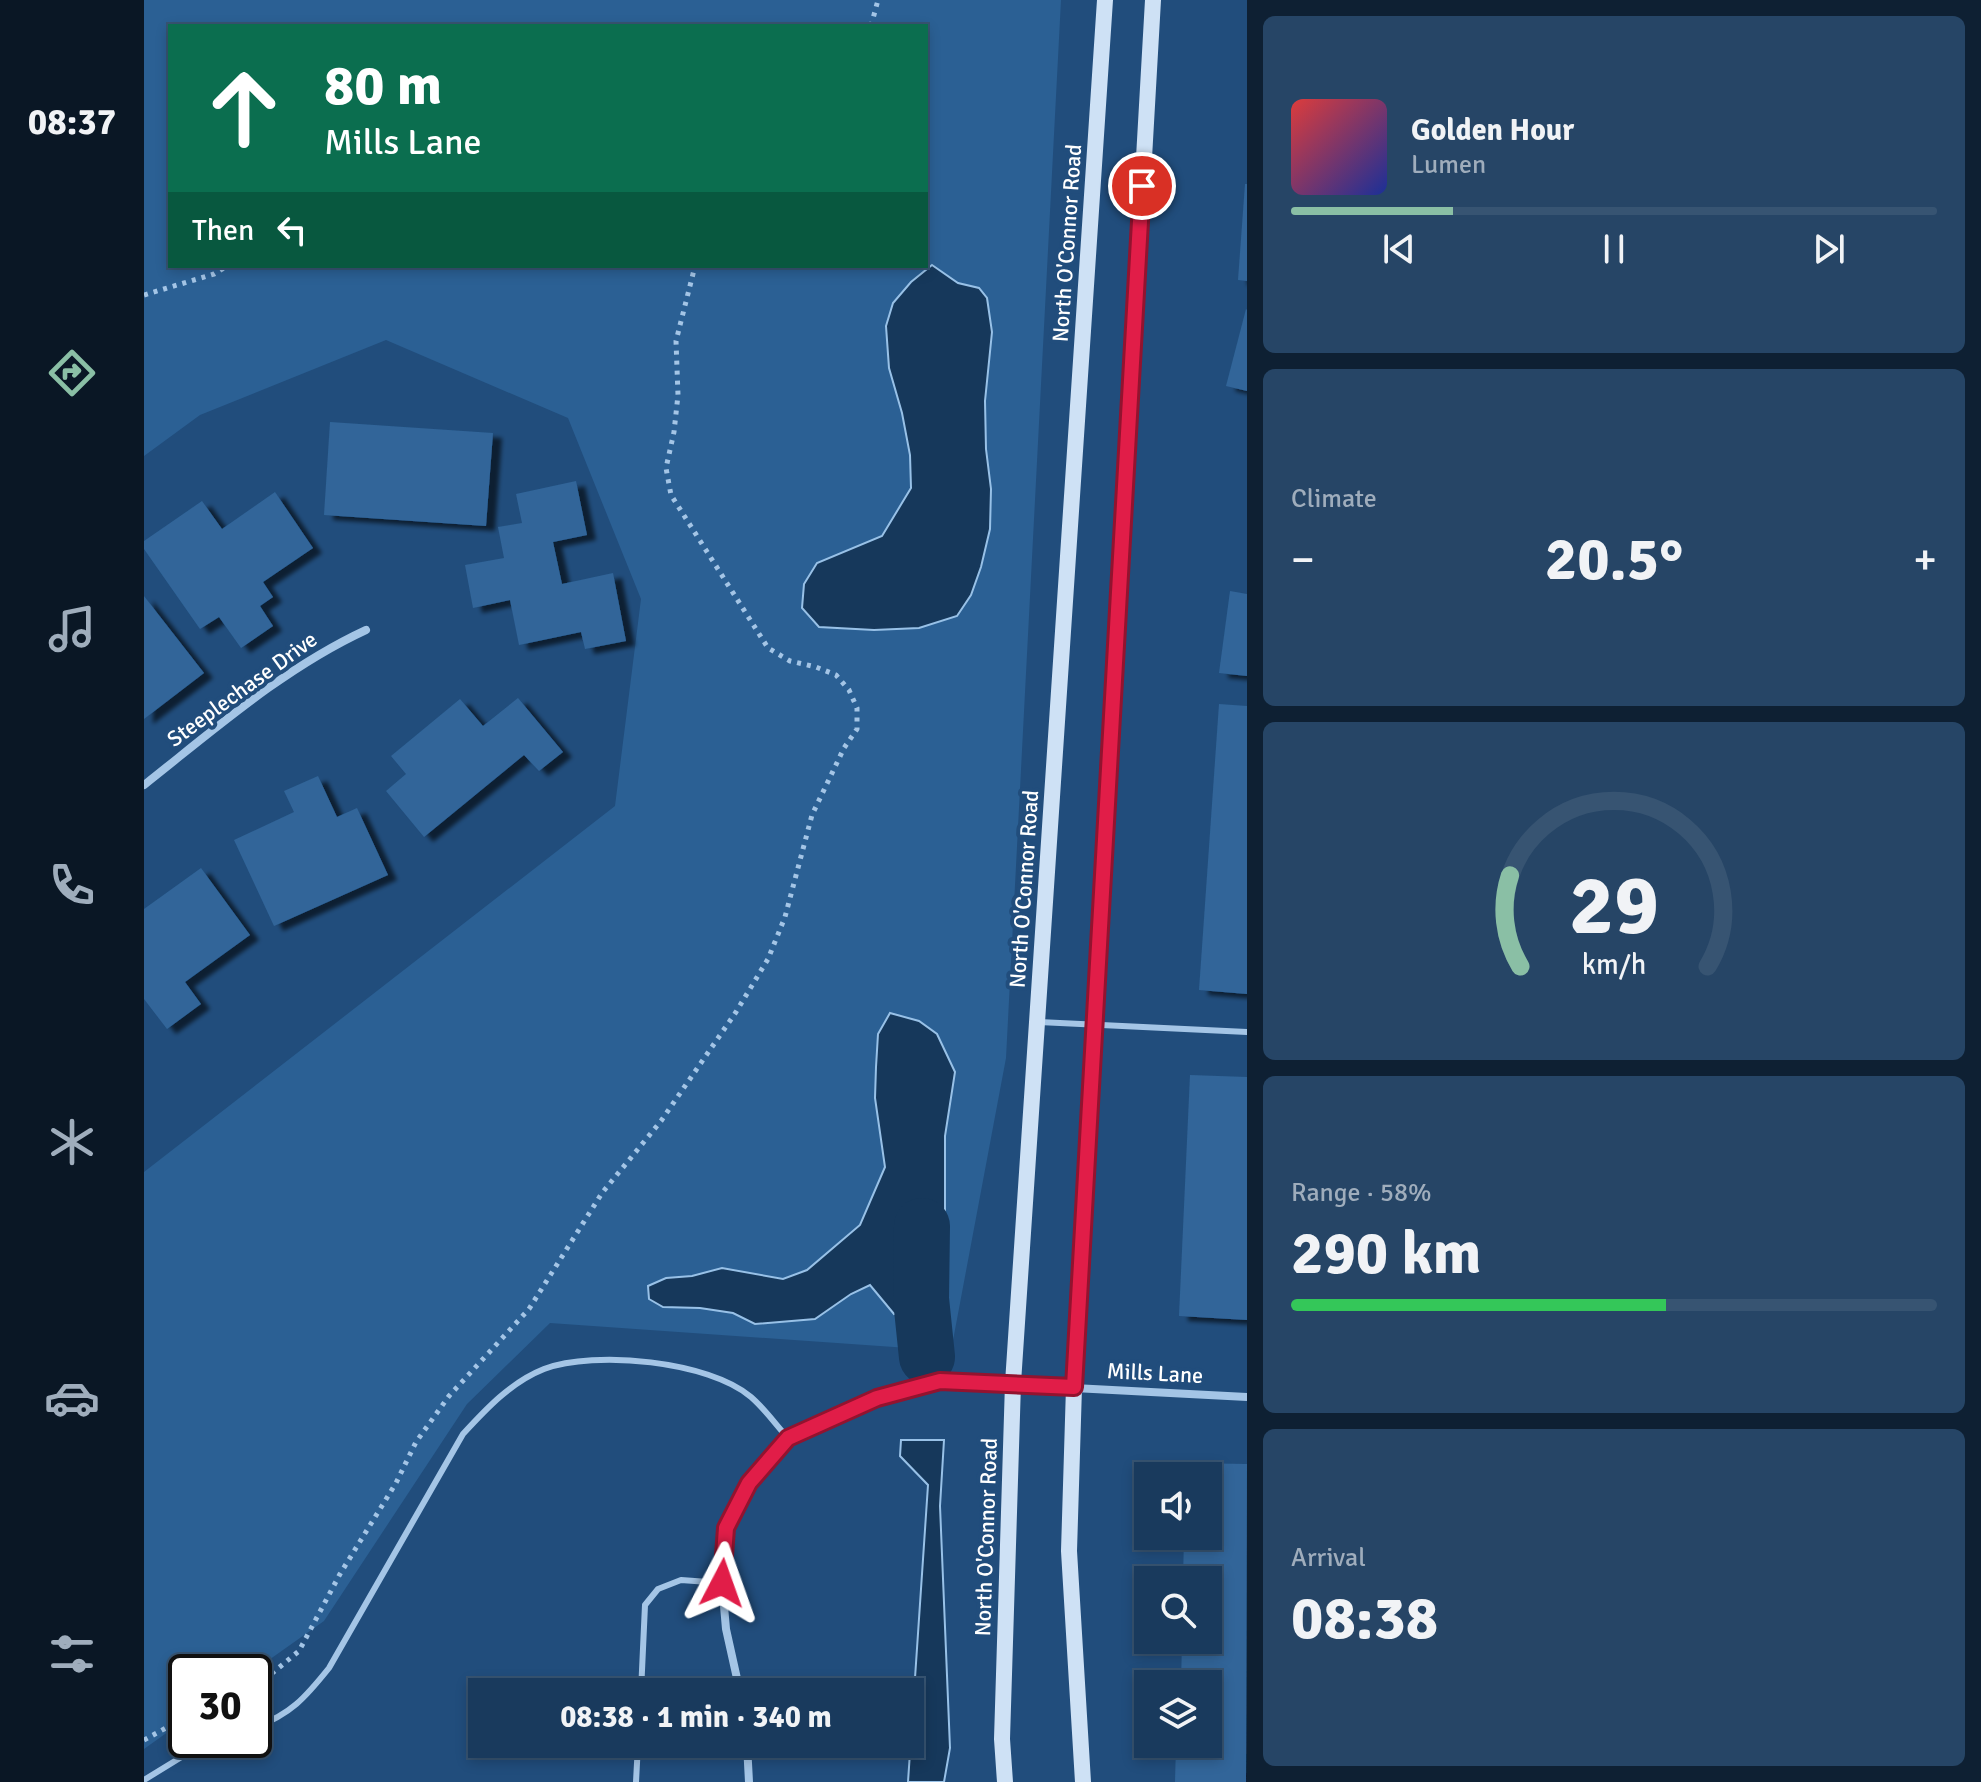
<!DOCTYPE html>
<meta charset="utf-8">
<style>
:root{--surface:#193a5d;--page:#264566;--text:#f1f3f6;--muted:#9fadbc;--line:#375472;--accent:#8abfa5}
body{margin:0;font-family:Signika,sans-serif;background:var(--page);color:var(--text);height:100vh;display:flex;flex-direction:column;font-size:30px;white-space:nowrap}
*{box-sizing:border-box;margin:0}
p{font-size:26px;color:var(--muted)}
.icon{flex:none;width:44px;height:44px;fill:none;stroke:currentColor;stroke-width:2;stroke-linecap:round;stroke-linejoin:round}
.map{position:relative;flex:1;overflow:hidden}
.details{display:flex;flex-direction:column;gap:16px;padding:16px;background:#0e2033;width:734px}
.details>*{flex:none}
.banner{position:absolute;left:24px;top:24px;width:760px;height:244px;border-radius:0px;box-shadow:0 4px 12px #0003,0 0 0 2px var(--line);background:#0b6e4f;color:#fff;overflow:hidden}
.fabs{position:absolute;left:990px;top:1462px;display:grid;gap:16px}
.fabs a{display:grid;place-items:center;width:88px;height:88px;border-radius:0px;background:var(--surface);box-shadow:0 4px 12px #0003,0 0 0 2px var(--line);font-size:40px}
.speed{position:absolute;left:24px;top:1654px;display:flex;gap:16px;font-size:40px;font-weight:700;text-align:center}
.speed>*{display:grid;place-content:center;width:104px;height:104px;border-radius:50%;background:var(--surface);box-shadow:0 4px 12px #0003,0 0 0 2px var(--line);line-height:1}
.speed .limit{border:4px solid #111;border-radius:12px;background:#fff;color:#111}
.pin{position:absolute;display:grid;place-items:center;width:68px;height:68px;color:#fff;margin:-34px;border:4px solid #fff;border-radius:50%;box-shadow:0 2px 8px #0007}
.me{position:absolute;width:88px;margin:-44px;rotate:4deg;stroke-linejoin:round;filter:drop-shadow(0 0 6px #0008)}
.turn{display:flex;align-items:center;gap:28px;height:168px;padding:0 24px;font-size:36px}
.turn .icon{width:104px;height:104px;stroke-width:2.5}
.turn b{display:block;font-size:56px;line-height:68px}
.then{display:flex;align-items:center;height:76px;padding:0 24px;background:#0003;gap:16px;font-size:30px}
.big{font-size:60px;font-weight:800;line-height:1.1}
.details .tile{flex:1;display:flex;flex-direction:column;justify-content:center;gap:12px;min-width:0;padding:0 28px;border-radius:12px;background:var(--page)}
.details .dial{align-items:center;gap:0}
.dial svg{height:208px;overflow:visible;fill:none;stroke:var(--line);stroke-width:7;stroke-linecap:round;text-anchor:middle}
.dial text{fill:var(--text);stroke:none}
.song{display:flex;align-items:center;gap:24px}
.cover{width:96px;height:96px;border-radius:12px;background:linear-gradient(135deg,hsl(0 70% 55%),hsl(230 70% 35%))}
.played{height:8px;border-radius:4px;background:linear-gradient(90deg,var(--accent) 25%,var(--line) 25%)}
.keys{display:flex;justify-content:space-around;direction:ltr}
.heat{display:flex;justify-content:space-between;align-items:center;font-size:44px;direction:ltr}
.charge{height:12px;border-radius:6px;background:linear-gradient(90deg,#34c759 58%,var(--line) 0)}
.trip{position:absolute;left:324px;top:1678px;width:456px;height:80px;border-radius:0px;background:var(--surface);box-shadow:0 4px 12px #0003,0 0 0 2px var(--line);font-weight:800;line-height:80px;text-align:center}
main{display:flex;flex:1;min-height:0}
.dock{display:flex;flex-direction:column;width:144px;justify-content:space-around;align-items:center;background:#0a1725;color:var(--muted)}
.dock .icon{width:56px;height:56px}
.dock .selected{color:var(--accent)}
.dock b{font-size:36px;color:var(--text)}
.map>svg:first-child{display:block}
</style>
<main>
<nav class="dock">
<b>08:37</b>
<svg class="icon selected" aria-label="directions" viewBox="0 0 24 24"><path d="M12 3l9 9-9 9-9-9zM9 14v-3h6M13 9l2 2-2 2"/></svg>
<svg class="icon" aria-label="music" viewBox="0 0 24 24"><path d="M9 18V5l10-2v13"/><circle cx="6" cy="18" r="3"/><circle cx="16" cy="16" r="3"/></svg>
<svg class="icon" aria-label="phone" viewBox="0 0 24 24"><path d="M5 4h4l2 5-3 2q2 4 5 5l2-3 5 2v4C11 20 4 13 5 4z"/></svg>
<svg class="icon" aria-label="climate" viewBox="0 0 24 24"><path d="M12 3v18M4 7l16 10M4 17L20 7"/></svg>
<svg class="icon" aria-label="car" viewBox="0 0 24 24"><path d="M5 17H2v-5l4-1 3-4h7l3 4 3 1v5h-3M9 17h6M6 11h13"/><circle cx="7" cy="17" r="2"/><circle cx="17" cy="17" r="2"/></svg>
<svg class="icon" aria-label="filters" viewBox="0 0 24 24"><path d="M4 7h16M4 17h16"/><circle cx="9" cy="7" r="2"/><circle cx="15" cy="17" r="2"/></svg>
</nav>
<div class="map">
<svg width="1103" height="1782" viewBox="0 0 1103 1782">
<defs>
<filter id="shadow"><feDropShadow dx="9" dy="5" stdDeviation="2" flood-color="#0009"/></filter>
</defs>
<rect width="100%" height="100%" fill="#214d7c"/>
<path fill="#2b6094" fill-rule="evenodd" d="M0,0H917L862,1058L807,1351L406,1323L323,1404L180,1621L108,1672H42V1719L0,1749V1172L471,806L497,599L424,418L242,340L56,415L0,456ZM26,26H782V266H26Z"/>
<g fill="#16385b" stroke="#98c1e7" stroke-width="2">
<polygon points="788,265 814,283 835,288 843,298 848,332 841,401 842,449 847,489 846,529 837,567 827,595 813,616 775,628 730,630 675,627 658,608 660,584 673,563 738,536 767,488 766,455 758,413 745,368 742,326 749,303 767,282"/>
<polygon points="746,1013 775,1021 793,1034 811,1072 801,1136 801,1248 788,1301 750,1314 726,1285 707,1294 671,1319 611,1324 589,1313 556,1308 519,1307 505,1299 504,1286 522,1278 548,1276 578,1268 639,1279 663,1270 716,1225 741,1167 731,1098 732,1067 734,1034"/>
<polygon points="757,1440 800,1440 796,1506 806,1748 800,1782 764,1782 784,1485 756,1456"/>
</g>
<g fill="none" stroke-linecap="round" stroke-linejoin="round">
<polyline stroke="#16385b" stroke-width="56" points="778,1226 777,1299 783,1357"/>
</g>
<g fill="#316599" filter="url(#shadow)">
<polygon points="1101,184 1103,184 1103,281 1094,280"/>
<polygon points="1102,309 1103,310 1103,391 1082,386"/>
<polygon points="186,422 349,433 342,526 180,515"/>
<polygon points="432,481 443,535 409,542 418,584 469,573 482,641 441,649 437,632 375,645 366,600 329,608 321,565 360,558 354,527 378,523 372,494"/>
<polygon points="131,492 169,548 119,582 129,597 116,606 129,626 97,648 75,617 56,629 0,549 0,541 58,501 78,529"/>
<polygon points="1086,591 1103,594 1103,676 1075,673"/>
<polygon points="0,596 60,673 0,719"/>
<polygon points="374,698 419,752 395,771 380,755 280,837 242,791 262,774 247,756 316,699 339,726"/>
<polygon points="1075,704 1103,706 1103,994 1055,990"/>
<polygon points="174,776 193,817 213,808 244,875 130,926 90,840 150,812 140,791"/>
<polygon points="57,868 106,935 41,982 57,1004 23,1029 0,999 0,909"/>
<polygon points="1046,1075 1103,1077 1103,1320 1035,1316"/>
<polygon points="1042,1463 1103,1464 1102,1782 1031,1782 1032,1744 1064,1744 1064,1684 1037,1684 1038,1640 1064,1640 1064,1580 1039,1580 1040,1536 1064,1536 1064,1476 1042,1476"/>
</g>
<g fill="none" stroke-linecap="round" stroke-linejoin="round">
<g stroke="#a4c5e6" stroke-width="5" stroke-dasharray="4 6" stroke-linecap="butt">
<polyline points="727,26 734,0"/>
<polyline points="0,295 70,274 83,266"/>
<polyline points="110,1683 126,1675 155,1651 196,1574 252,1483 272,1442 305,1396 385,1309 458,1193 517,1121 592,1012 624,959 641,917 668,815 700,748 713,729 713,708 705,690 692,675 672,667 646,661 624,648 527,495 522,468 530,432 534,395 532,341 551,266"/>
<polyline points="0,1740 42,1717"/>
</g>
<g stroke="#a4c5e6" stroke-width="6">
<polyline points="895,1022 1103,1032"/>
<polyline points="497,1692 501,1605 514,1589 537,1580 578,1583"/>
<path d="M110,1728C147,1714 161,1698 185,1668L319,1434C342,1409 367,1382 400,1369C451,1350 565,1361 607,1397C621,1409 632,1425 644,1438"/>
<polyline points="0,1780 44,1753 79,1740"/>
<polyline points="492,1782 494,1744"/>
</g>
<g stroke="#a4c5e6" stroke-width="8">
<path d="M0,785C71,729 140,668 222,630"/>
<polyline points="596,1692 582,1629 578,1583 582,1528 605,1483 644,1438 733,1398 796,1381 1103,1397"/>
<polyline points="603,1744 605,1782"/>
</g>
<g stroke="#cee1f5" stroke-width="16">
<polyline points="861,1782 858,1739 869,1383 961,0"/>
<polyline points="939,1782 925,1551 930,1387 1009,0"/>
</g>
</g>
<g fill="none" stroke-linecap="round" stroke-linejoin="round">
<defs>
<polyline id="route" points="578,1583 582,1528 605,1483 644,1438 733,1398 796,1381 930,1387 998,186"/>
</defs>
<use href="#route" stroke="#92132f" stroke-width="20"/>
<use href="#route" stroke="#e11d48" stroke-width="14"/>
</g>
<g text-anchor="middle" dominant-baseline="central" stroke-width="8" stroke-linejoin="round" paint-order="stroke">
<g font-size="22" fill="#fff" stroke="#214d7c">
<text transform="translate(923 243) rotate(-86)">North O'Connor Road</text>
<text transform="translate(98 689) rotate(-36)">Steeplechase Drive</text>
<text transform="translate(880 889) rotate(-86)">North O'Connor Road</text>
<text transform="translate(1011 1373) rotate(3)">Mills Lane</text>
<text transform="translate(842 1537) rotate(-88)">North O'Connor Road</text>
</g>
</g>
</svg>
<div class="fabs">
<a><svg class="icon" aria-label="sound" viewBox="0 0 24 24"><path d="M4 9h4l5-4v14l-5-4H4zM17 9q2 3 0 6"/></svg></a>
<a><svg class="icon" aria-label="search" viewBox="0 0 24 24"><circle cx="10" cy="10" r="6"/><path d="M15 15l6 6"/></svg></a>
<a><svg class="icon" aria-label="layers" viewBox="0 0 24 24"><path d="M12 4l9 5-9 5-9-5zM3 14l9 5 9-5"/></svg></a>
</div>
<div class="speed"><div class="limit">30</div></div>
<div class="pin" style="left:998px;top:186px;background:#d93025"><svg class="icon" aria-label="arrive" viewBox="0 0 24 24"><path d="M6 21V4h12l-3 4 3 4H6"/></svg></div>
<svg class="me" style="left:578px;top:1583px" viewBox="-20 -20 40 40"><path d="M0-17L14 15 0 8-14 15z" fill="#e11d48" stroke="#fff" stroke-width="4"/></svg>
<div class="trip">08:38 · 1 min · 340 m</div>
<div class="banner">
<div class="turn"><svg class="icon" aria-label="ahead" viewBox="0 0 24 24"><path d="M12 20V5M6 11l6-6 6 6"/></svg><div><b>80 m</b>Mills Lane</div></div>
<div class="then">Then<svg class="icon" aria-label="left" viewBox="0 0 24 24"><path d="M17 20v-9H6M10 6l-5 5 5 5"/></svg></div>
</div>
</div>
<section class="details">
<div class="tile">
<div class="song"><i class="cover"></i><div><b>Golden Hour</b><p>Lumen</p></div></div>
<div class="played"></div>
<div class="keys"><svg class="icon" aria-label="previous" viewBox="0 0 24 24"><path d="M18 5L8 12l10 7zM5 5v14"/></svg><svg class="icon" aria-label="pause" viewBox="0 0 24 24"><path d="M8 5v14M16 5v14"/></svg><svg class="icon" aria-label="next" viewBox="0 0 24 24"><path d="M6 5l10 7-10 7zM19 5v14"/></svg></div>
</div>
<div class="tile"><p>Climate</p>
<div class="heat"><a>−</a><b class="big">20.5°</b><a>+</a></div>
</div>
<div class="tile dial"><svg viewBox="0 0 100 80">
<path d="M14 69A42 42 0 1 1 86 69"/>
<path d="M14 69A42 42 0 0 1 10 34" stroke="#8abfa5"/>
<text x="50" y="56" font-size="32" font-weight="700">29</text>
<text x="50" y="72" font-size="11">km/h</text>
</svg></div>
<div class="tile"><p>Range · 58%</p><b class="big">290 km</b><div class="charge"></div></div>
<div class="tile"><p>Arrival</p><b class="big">08:38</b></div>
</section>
</main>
